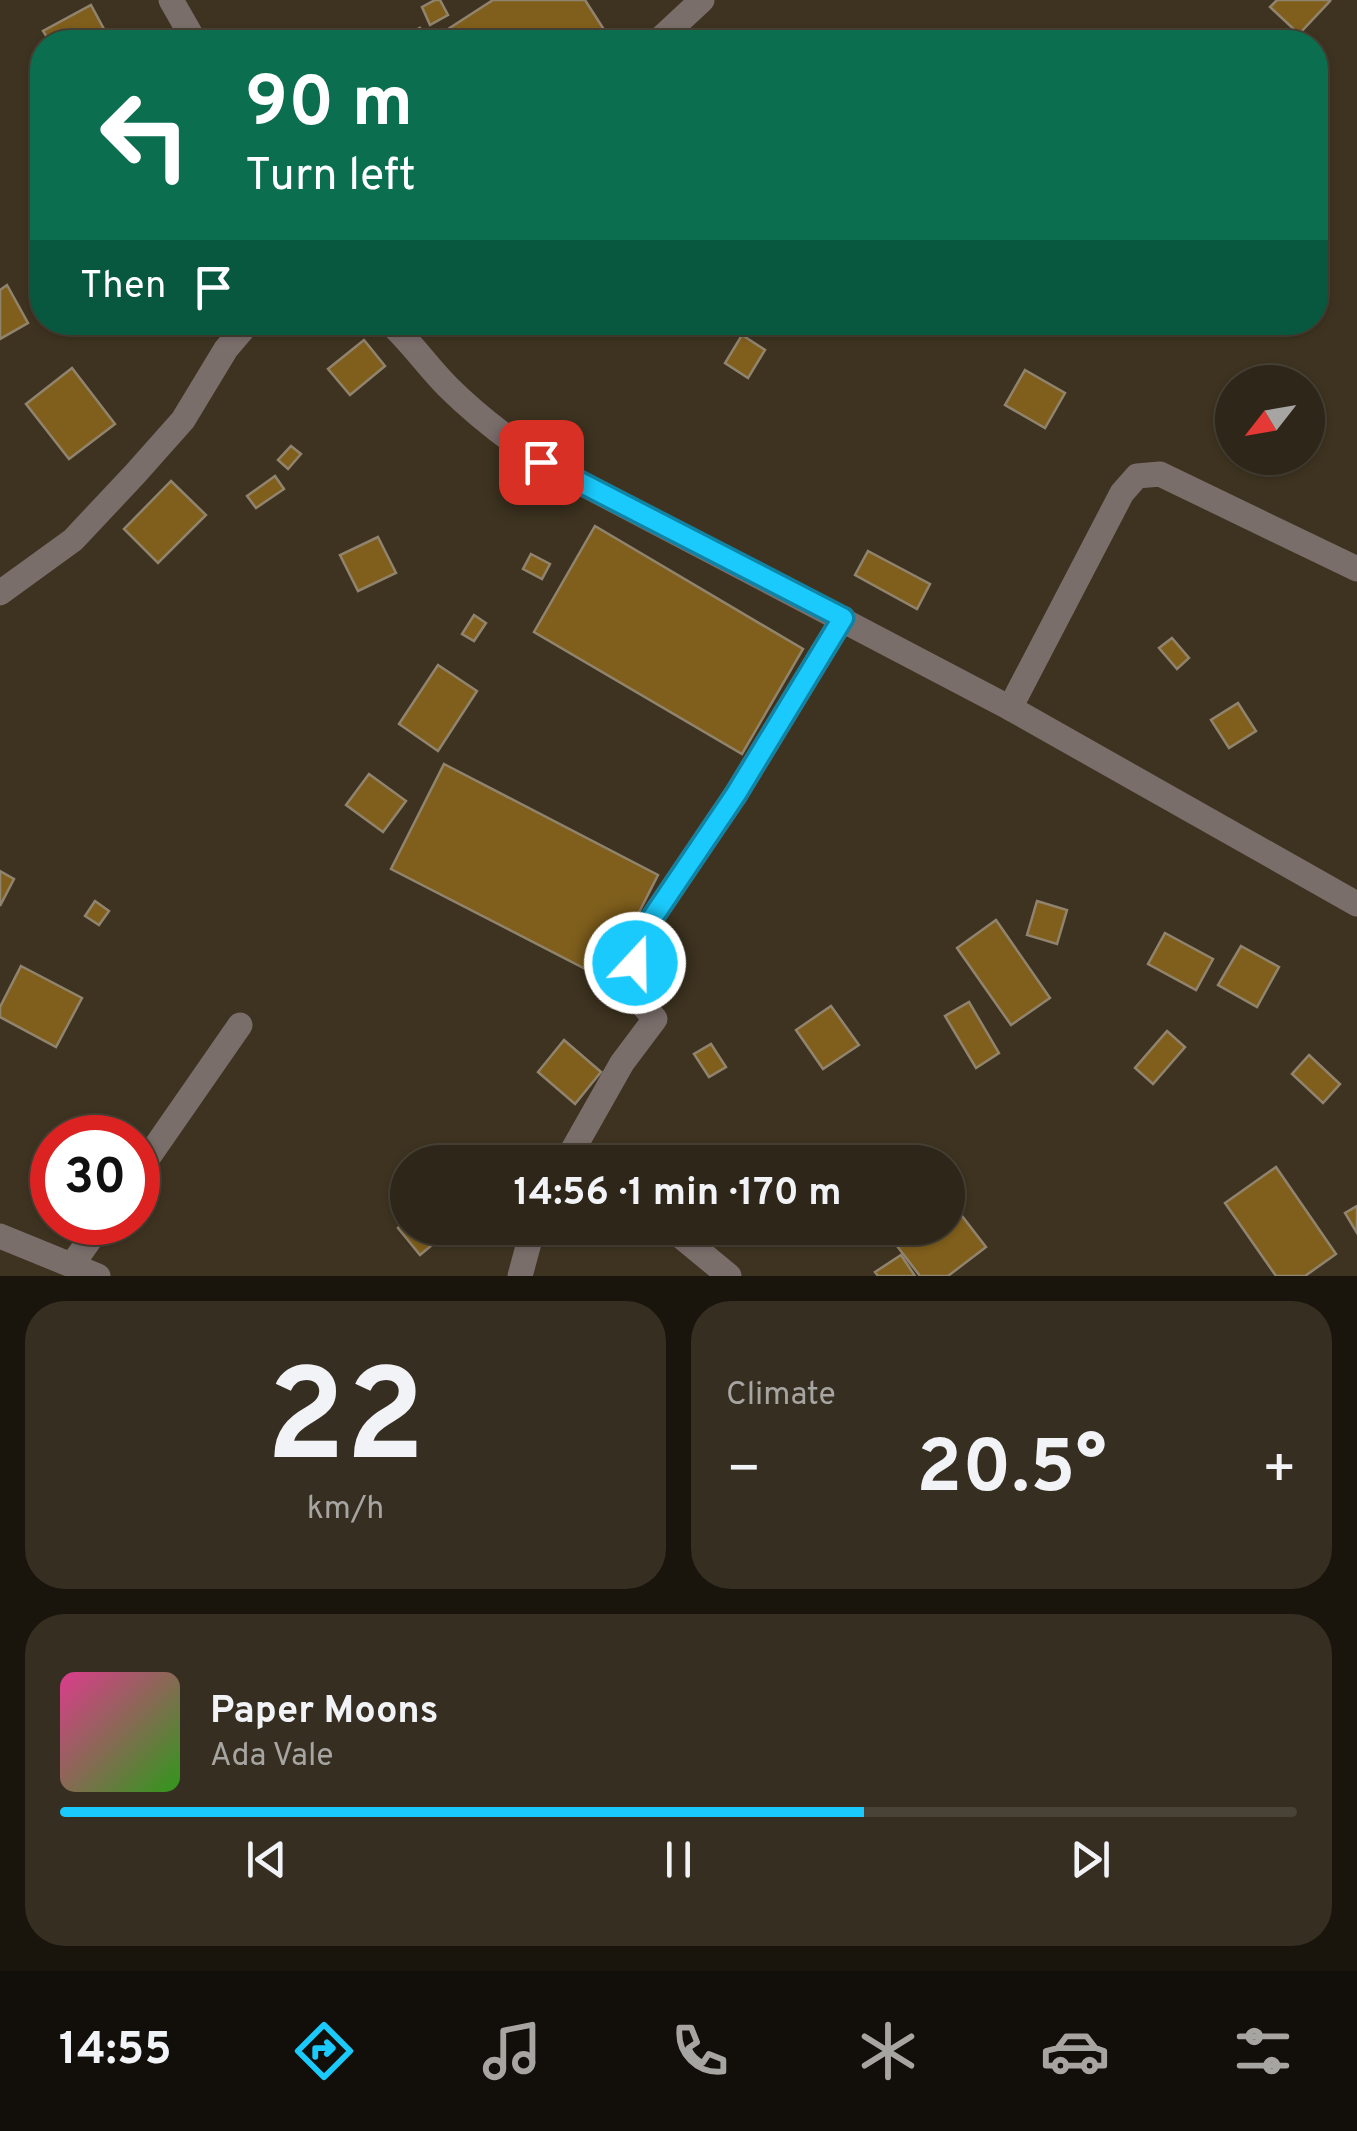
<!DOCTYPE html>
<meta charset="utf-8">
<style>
:root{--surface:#2e2618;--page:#362e21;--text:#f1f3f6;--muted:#a7a5a2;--line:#494337;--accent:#1acafc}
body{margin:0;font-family:Overpass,sans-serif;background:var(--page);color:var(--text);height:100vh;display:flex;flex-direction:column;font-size:38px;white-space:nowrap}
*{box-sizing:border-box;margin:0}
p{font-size:32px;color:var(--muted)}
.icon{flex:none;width:55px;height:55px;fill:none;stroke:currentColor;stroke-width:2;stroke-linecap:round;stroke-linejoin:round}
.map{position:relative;height:1276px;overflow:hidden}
.drawer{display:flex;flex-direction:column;gap:25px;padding:25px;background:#19150d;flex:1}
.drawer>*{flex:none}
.banner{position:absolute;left:30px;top:30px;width:1298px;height:305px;border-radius:40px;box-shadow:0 2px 8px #0004,0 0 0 2px var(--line);background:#0b6e4f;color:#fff;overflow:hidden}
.needle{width:65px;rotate:239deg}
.buttons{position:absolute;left:1215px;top:365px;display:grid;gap:20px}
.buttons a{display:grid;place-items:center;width:110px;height:110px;border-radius:50%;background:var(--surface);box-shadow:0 2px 8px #0004,0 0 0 2px var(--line);font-size:50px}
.speed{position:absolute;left:30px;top:1115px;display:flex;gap:20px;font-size:50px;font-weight:700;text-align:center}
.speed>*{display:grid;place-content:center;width:130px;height:130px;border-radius:50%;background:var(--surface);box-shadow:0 2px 8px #0004,0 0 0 2px var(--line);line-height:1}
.speed .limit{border:15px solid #d22;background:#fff;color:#111}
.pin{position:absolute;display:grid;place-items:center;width:85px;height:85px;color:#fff;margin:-42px;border-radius:20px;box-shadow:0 5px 15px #0006}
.me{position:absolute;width:110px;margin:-55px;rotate:21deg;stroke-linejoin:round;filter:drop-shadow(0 0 8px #0008)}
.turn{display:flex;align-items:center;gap:35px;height:210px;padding:0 50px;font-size:45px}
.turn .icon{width:130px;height:130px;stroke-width:2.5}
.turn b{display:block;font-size:70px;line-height:85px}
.then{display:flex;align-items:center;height:95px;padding:0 50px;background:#0003;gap:20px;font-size:38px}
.big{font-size:75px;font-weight:700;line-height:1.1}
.drawer .widget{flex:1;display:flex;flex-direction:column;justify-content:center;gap:15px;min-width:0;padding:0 35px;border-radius:40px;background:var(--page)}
.drawer .dial{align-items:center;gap:0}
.dial b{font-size:130px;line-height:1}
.song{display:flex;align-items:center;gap:30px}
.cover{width:120px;height:120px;border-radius:15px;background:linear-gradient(135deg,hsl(330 70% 55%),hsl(110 70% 35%))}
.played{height:10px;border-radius:5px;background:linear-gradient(90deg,var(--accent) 65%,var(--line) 65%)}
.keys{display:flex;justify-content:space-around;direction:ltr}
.heat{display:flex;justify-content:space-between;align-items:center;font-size:55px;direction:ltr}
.drawer .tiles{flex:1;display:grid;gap:25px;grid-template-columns:1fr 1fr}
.widget:last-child{grid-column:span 2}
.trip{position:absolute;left:390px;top:1145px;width:575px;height:100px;border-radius:50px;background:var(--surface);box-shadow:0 2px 8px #0004,0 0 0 2px var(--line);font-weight:700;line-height:100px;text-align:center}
.tabs{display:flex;height:160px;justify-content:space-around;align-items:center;background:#120f0a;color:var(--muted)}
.tabs .icon{width:70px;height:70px}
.tabs .current{color:var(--accent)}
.tabs b{font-size:45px;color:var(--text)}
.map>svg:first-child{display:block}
</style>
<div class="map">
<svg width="1357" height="1276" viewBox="0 0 1357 1276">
<rect width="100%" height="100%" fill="#3e3320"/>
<g fill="#805f1c" stroke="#91846f" stroke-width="2.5">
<polygon points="435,0 440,0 448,15 430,25 422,7"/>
<polygon points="493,0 585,0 612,42 457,42 448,29"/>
<polygon points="1277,0 1328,0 1330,1 1299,34 1270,7"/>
<polygon points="91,5 111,42 50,42 43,31"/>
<polygon points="420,28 426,42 396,42 395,39"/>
<polygon points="7,285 28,323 0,339 0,290"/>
<polygon points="742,335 765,350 748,378 725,363"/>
<polygon points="364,340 385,366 350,395 328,369"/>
<polygon points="72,368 115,424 69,459 26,404"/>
<polygon points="1025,370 1065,393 1045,428 1005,405"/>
<polygon points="291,446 301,454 288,469 278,460"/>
<polygon points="275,476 284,489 256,508 247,496"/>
<polygon points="171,481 206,515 158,563 124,529"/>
<polygon points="595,526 803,649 742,754 534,632"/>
<polygon points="378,537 396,573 358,591 340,555"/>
<polygon points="868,551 930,584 917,609 855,575"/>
<polygon points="531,554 550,564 542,579 523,569"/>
<polygon points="474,615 486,623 474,641 462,634"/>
<polygon points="1172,638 1189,658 1177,669 1159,648"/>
<polygon points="438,665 477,691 438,751 399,724"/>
<polygon points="1238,703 1256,731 1229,748 1211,720"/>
<polygon points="444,764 658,875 605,979 391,869"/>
<polygon points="369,774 406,801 383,832 346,805"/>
<polygon points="0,871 14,879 0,906"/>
<polygon points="95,901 109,911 99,925 85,916"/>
<polygon points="1037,901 1067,910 1057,944 1027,935"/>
<polygon points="996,920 1050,998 1011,1025 957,948"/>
<polygon points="1165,933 1213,959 1196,990 1148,964"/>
<polygon points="1241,946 1279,967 1257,1007 1218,985"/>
<polygon points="21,966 82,998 56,1047 0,1017 0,1007"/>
<polygon points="969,1002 999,1053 976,1068 945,1016"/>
<polygon points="831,1006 859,1045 823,1069 796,1030"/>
<polygon points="1167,1031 1185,1047 1153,1084 1135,1068"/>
<polygon points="564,1040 601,1072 575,1104 538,1072"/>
<polygon points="711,1044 726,1067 709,1077 694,1054"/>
<polygon points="1309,1055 1340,1084 1323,1103 1292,1074"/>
<polygon points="828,1150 837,1162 812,1162"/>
<polygon points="1276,1167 1336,1254 1305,1276 1276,1276 1225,1203"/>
<polygon points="952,1203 986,1247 948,1276 920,1276 897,1246 921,1228 948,1228 948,1207"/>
<polygon points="1357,1206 1357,1233 1345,1213"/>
<polygon points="408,1220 408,1228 450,1230 420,1255 398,1228"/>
<polygon points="901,1255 915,1276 878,1276 875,1272"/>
</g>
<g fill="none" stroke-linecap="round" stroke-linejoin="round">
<g stroke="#7a6e6b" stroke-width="25">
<polyline points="171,0 195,42"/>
<polyline points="657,42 702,0"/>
<path d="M389,322C411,342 427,366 448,387C476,415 509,440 541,462L1010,708L1357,904"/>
<polyline points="0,593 73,540 135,474 183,420 226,349 249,322"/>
<polyline points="1010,708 1122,493 1137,476 1160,474 1357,569"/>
<polyline points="566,1162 622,1063 655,1019 642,1004 636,984 638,939 736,794 843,618"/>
<polyline points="138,1172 240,1025"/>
<polyline points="671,1228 729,1276"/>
<polyline points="0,1236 98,1276"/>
<polyline points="72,1265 102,1222"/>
<polyline points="520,1276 533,1228"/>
</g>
</g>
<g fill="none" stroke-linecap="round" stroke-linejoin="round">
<defs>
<polyline id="route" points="541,462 843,618 736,794 638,939 635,963"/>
</defs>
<use href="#route" stroke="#1183a4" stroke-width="25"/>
<use href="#route" stroke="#1acafc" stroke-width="18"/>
</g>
</svg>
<div class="buttons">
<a><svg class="needle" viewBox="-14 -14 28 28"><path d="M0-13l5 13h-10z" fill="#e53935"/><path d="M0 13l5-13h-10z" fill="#a7a5a2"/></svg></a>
</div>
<div class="speed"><div class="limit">30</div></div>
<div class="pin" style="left:541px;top:462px;background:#d93025"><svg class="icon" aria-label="arrive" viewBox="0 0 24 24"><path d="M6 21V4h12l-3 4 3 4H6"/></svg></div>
<svg class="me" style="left:635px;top:963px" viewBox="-20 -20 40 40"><circle r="17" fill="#1acafc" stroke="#fff" stroke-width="3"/><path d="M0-11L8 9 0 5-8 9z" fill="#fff"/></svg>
<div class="trip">14:56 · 1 min · 170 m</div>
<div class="banner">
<div class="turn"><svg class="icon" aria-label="left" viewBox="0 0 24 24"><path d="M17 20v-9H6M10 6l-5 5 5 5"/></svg><div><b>90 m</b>Turn left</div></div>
<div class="then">Then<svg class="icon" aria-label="arrive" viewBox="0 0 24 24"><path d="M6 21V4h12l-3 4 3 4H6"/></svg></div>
</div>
</div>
<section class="drawer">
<div class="tiles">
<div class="widget dial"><b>22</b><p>km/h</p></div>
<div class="widget"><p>Climate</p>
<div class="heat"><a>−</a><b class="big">20.5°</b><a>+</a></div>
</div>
<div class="widget">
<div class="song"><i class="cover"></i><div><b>Paper Moons</b><p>Ada Vale</p></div></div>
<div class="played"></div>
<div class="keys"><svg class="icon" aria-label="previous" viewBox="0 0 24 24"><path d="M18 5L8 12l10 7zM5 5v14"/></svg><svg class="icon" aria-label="pause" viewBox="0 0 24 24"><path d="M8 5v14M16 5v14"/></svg><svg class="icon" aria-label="next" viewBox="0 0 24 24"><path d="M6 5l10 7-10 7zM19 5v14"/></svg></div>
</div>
</div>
</section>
<nav class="tabs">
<b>14:55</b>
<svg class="icon current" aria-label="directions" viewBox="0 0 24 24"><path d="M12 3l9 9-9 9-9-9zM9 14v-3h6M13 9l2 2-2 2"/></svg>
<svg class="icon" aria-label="music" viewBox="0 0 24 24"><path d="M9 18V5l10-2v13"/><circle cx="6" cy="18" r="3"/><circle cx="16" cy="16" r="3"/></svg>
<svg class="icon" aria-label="phone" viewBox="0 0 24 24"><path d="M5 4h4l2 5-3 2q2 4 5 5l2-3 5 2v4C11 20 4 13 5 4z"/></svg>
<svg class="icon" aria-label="climate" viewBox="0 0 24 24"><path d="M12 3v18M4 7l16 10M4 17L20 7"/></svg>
<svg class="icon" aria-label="car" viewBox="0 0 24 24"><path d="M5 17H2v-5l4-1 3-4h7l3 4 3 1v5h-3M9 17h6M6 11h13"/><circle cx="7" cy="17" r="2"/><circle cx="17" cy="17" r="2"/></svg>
<svg class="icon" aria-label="filters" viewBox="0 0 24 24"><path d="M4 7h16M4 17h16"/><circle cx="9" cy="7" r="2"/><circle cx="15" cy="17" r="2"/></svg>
</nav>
